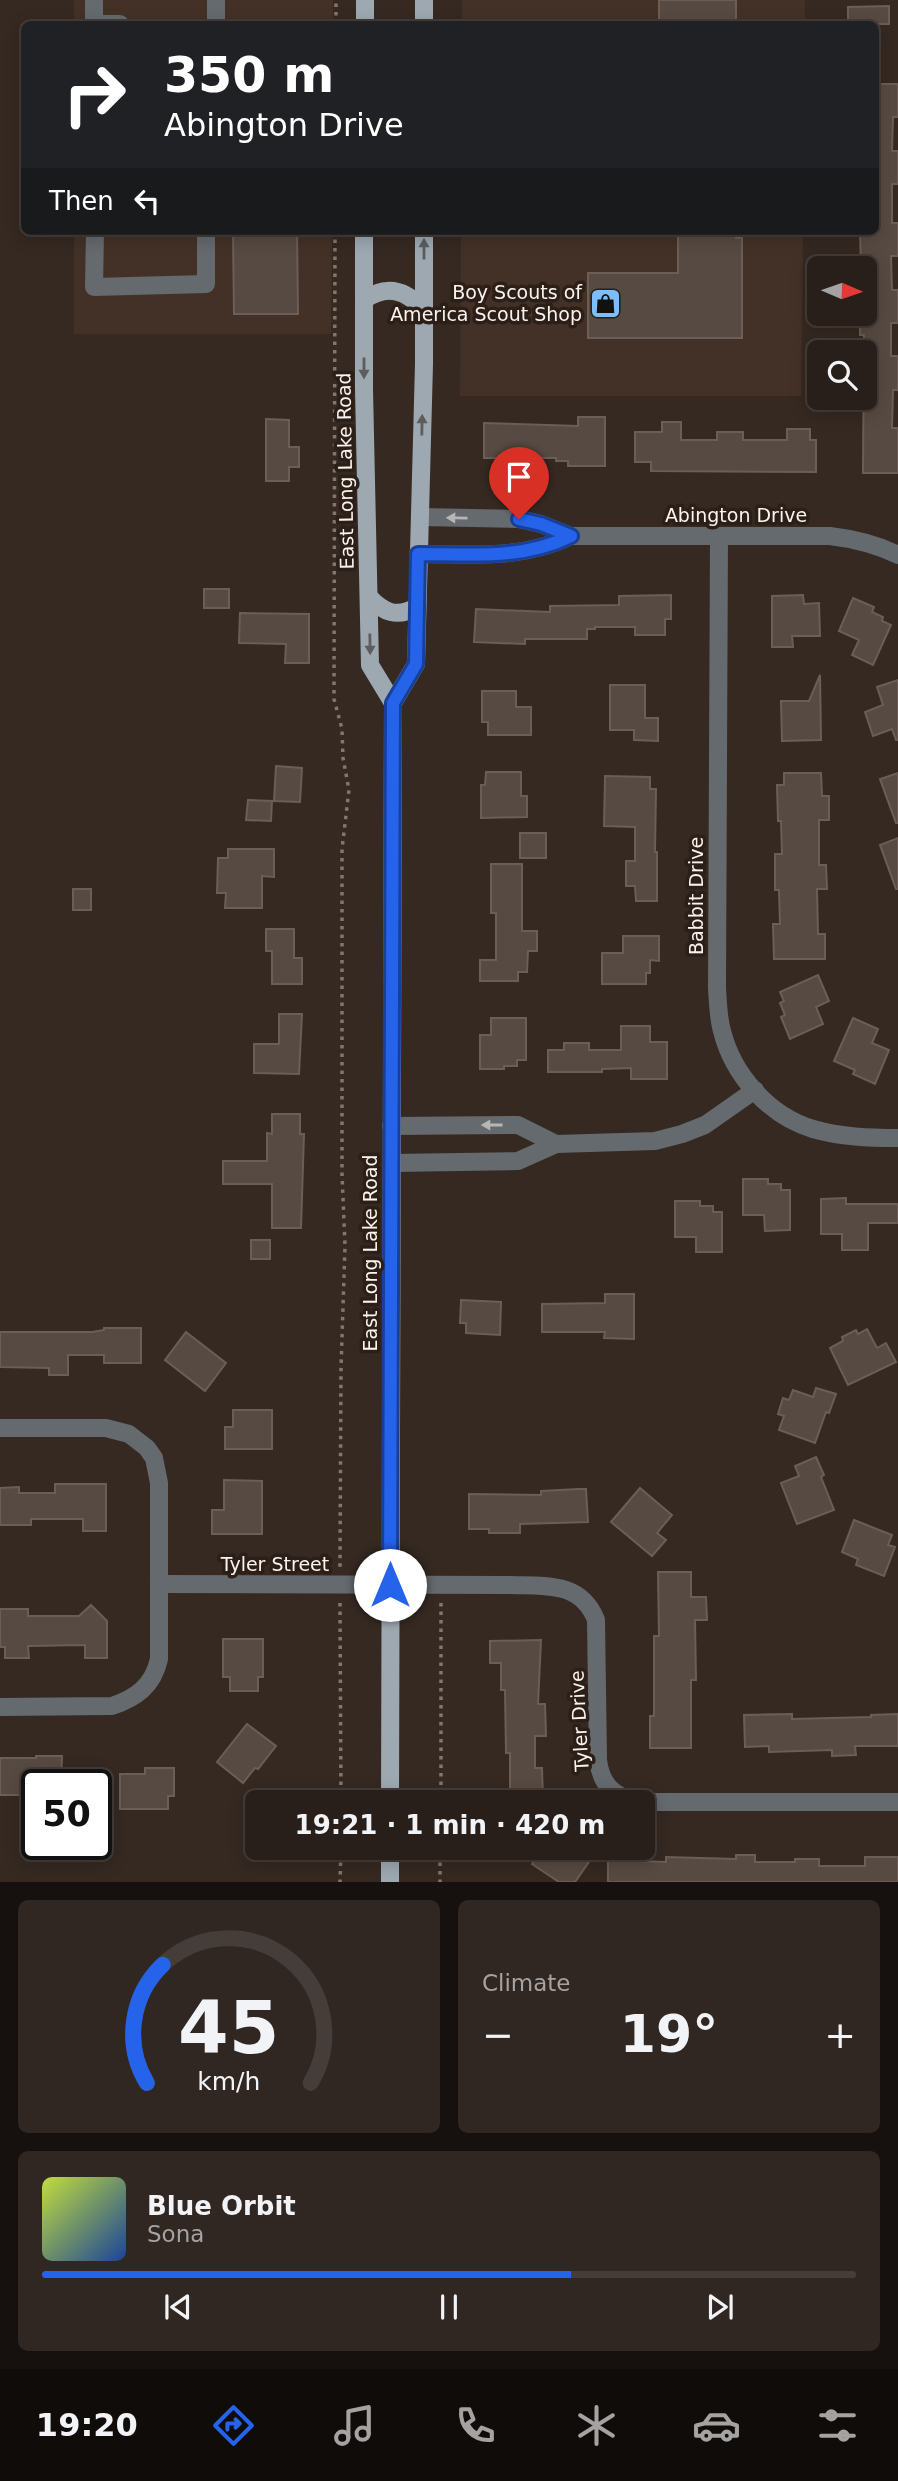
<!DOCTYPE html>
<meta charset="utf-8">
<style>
:root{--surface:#281f1a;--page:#302723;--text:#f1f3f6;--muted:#a5a2a2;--line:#443d39;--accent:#2563eb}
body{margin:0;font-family:"DejaVu Sans",sans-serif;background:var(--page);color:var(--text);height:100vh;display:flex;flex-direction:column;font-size:26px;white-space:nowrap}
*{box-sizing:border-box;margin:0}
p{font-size:23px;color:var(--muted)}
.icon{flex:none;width:38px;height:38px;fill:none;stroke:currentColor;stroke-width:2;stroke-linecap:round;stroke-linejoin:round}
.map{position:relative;height:1882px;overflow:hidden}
.sheet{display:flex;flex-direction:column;gap:18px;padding:18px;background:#16110e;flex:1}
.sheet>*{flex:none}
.top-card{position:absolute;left:21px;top:21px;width:858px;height:214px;border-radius:10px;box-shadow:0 4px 18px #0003,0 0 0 2px var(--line);background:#202124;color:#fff;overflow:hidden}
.needle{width:46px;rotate:92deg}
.controls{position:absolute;left:807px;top:256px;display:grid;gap:14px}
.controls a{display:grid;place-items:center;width:70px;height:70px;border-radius:10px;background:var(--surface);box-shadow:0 4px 18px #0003,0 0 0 2px var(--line);font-size:35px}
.speed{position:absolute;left:21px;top:1769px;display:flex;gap:14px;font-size:35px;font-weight:700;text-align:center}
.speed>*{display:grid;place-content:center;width:91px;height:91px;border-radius:50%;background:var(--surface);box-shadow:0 4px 18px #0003,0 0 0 2px var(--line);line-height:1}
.speed .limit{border:4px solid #111;border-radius:10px;background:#fff;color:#111}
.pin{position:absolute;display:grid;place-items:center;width:60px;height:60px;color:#fff;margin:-72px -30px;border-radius:50% 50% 50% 0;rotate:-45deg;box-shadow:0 0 7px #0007}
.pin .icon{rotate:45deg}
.me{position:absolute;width:77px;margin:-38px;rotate:0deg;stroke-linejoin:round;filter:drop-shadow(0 0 5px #0008)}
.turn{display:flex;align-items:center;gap:24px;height:147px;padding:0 28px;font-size:32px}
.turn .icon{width:91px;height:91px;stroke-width:2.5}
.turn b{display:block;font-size:49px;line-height:60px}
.then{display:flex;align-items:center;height:66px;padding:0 28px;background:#0003;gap:14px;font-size:26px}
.big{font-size:52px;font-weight:800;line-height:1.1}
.sheet .card{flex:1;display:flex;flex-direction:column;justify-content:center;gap:10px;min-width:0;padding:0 24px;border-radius:10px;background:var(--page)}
.sheet .dial{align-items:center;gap:0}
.dial svg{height:182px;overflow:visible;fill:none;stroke:var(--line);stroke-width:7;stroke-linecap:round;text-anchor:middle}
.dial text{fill:var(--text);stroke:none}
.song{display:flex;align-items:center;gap:21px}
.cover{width:84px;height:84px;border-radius:10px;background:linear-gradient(135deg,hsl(70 70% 55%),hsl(220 70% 35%))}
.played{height:7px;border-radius:4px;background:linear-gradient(90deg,var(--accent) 65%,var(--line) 65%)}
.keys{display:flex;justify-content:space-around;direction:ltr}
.heat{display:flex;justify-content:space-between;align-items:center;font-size:38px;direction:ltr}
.sheet .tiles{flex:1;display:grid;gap:18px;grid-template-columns:1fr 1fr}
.card:last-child{grid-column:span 2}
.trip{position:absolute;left:245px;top:1790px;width:410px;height:70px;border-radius:10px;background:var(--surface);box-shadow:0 4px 18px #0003,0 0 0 2px var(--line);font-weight:800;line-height:70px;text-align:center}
.tab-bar{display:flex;height:112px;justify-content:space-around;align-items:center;background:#100c0a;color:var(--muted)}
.tab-bar .icon{width:49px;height:49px}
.tab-bar .active{color:var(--accent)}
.tab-bar b{font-size:32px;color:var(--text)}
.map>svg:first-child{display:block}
</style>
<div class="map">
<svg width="898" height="1883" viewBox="0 0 898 1883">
<rect width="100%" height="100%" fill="#352922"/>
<g fill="#433127">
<rect x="74" y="0" width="259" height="24"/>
<rect x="462" y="0" width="343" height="24"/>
<polygon points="74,231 332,231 331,334 74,334"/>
<polygon points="461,231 803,231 801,396 460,396"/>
</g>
<g fill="#574a42" stroke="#6c5e56" stroke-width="2">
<rect x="659" y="0" width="77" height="24"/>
<polygon points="889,6 889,24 848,24 848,7"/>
<polygon points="875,84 898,84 898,117 893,117 892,151 898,151 898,184 892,184 892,223 898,223 898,256 891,256 892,290 898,290 898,323 891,323 891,356 898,356 898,390 893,390 892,428 898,428 898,473 863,473 864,335 860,335 860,313 864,313 864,268 861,268 860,231 875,231"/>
<polygon points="233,231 297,231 298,314 234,314"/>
<polygon points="678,231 736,231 736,238 742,238 742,338 588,338 588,273 678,273"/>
<polygon points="578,417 605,417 605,466 568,466 568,461 556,461 556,458 484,458 484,423 578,426"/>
<polygon points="266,419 289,420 289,447 299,447 299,467 289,467 289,481 266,481"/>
<polygon points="662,422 681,422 681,440 717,440 717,432 743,432 743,440 787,440 787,429 810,429 810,440 816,440 816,472 651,471 651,462 635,462 635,432 662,432"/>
<rect x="204" y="589" width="25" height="19"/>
<polygon points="671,595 671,619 665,619 665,635 635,635 635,627 595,627 595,629 587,629 587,639 525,639 525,644 474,642 476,609 550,612 550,606 619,605 619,596"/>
<polygon points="803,595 804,604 819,603 820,636 792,636 793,647 772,647 772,596"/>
<polygon points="853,598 874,607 872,612 883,617 882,621 891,625 873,665 852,655 859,640 839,631"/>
<polygon points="240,613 309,614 309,663 285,663 286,644 239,643"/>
<polygon points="820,675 821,740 782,741 781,701 809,701"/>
<polygon points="898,680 898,740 896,740 892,729 873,736 865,712 883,705 877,687"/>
<polygon points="610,685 645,685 645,718 658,718 658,741 634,740 634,730 610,730"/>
<polygon points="482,691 516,691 516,707 531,707 531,735 488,735 488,722 482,722"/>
<polygon points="276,766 302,768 300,802 274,801"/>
<polygon points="486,772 521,772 521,796 527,796 527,817 481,818 481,785 485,785"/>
<polygon points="784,773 821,773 822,796 829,796 829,820 819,820 819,865 826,865 827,889 817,889 818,934 825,934 825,959 774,959 773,924 780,924 779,890 775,890 775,854 782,854 781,821 778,821 777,785 784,785"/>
<polygon points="898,773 898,823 896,823 880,779"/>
<polygon points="605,776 650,777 650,789 656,789 655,852 657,852 657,901 636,901 635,886 626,886 626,861 635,861 635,827 604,826"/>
<polygon points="248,800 272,801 271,821 246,820"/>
<rect x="520" y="833" width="26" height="25"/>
<polygon points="898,838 898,889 896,889 880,845"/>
<polygon points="228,849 274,849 274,877 262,876 262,908 225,908 226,893 217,893 218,858 228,858"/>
<polygon points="491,864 522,864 522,931 537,931 537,951 528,951 527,972 518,972 518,981 480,981 480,960 496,960 496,913 491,913"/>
<rect x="73" y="889" width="18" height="21"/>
<polygon points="266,929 294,929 294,958 302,958 302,984 272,984 272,951 266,951"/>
<polygon points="623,936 659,936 659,961 650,960 650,973 646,973 646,984 602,984 602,953 623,953"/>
<polygon points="818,975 829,1001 816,1007 823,1024 790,1039 781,1017 785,1015 780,1003 784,1001 780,992"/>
<polygon points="279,1014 302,1014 299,1074 254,1073 254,1044 279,1044"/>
<polygon points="491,1018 526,1018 526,1060 517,1060 517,1066 504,1066 504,1069 480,1069 480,1035 491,1035"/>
<polygon points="853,1018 878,1029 872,1043 889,1050 875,1084 853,1074 855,1070 834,1061"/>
<polygon points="621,1026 650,1026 650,1042 667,1042 667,1079 631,1079 631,1068 602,1069 602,1072 548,1072 548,1050 564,1050 564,1043 589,1043 589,1050 621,1050"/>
<polygon points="272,1114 300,1114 300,1134 304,1134 301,1228 272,1228 272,1184 223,1184 223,1161 267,1161 267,1133 272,1134"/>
<polygon points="743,1179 768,1179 768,1184 781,1184 781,1190 790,1190 790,1230 765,1231 764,1215 743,1215"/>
<polygon points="846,1198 846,1204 898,1204 898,1223 868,1223 868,1250 842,1250 842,1234 821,1234 821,1199"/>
<polygon points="675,1201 700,1201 700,1206 713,1206 713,1212 722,1212 722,1252 696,1252 696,1237 675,1237"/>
<rect x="251" y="1240" width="19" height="19"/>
<polygon points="605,1294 634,1294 634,1339 604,1338 605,1332 542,1332 542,1304 605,1303"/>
<polygon points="461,1300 501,1302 500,1335 466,1333 466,1323 460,1323"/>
<polygon points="104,1328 141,1328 141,1363 104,1363 104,1355 68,1355 68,1375 49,1375 49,1368 0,1367 0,1332 92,1332 104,1330"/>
<polygon points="867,1329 877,1348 886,1343 896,1362 848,1385 830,1348 843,1341 842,1337 856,1330 858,1334"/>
<polygon points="186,1332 226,1363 205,1391 165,1360"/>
<polygon points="816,1388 836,1394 829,1413 826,1412 815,1443 779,1430 784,1416 778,1414 783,1398 789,1400 793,1390 813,1397"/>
<polygon points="233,1410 272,1410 272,1449 225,1449 225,1427 233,1427"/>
<polygon points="816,1457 824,1475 821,1477 834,1510 797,1524 781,1483 799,1476 795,1466"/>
<polygon points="224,1480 262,1481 262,1534 212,1534 212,1510 224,1510"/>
<polygon points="55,1484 106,1484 106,1531 83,1531 83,1519 31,1519 31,1525 0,1525 0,1488 19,1487 19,1493 55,1493"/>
<polygon points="640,1488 672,1515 657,1533 666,1540 652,1556 611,1522"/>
<polygon points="579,1489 586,1489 588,1522 520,1524 520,1533 489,1533 489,1529 469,1529 469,1494 541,1495 541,1491"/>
<polygon points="854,1520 892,1535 888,1545 895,1547 884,1576 856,1565 858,1559 842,1552"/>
<polygon points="658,1572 691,1572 691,1597 706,1597 707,1620 695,1620 696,1680 691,1680 691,1748 650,1748 650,1716 654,1716 654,1636 659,1636"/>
<polygon points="91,1605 107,1621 107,1658 85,1658 85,1645 28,1646 29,1658 5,1658 5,1647 0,1647 0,1609 28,1609 28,1616 79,1616"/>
<polygon points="223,1639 263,1639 263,1677 258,1677 258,1691 230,1691 230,1677 223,1677"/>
<polygon points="541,1640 538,1704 545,1704 546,1736 535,1736 535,1768 542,1768 543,1802 510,1802 510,1753 506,1753 505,1690 501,1690 501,1663 490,1663 490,1641"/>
<polygon points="792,1714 792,1719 871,1717 871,1715 898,1714 898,1746 855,1746 856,1755 832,1756 832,1750 769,1752 769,1746 745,1747 744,1715"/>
<polygon points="247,1724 276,1746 258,1769 255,1768 243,1783 217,1762"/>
<polygon points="36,1756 62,1756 61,1785 37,1785 37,1795 0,1795 0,1758 36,1758"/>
<polygon points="145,1768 174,1768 174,1796 168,1796 168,1809 120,1809 120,1774 145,1774"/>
<polygon points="543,1848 575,1848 591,1859 575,1882 559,1882 532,1864"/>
<polygon points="736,1855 755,1855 755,1862 795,1862 795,1859 819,1859 819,1866 865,1866 865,1857 898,1857 898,1882 608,1882 608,1860 666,1862 666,1857 736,1859"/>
</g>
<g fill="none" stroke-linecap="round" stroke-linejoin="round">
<g stroke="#817670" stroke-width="3.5" stroke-dasharray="3.5 5" stroke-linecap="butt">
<polyline points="336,24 336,0"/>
<polyline points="335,231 334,699 342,729 343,758 349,790 342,849 342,1174 345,1246 341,1368 340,1567"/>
<polyline points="340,1603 341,1802"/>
<polyline points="441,1802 441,1601"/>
<polyline points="340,1883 341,1848"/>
<polyline points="440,1883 440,1848"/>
</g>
<g stroke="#656a6f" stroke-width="18">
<polyline points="94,0 94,24 120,24"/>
<polyline points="216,24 216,0"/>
<polyline points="95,231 94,287 206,284 206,231"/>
<path d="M420,517L519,519L541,524L571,536H830C855,539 876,544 898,555"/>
<path d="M719,536L717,988C718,1002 718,1017 722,1031C733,1075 769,1116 813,1129C841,1137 869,1138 898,1138"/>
<path d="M418,554C471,554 522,560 571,536"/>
<polyline points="391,1126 518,1125 556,1144"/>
<polyline points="392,1163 518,1161 556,1144 655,1141 682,1134 705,1125 755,1090"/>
<path d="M0,1428H106L129,1434L147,1448L154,1458L159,1483V1659C153,1686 136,1698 112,1706L0,1707"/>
<path d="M159,1584L509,1585C544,1586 581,1581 596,1620L598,1760C601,1785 614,1797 639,1802H898"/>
</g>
<g stroke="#9da8b1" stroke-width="18">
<polyline points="365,24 365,0"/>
<polyline points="424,24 424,0"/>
<polyline points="364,231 364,389 370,665 393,703"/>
<path d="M364,300C387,284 406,290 424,310"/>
<path d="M369,597C384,613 397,618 417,607"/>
<polyline points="390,1802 393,703 416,664 424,364 424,231"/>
<polyline points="390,1883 390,1848"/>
</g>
</g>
<defs><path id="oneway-solid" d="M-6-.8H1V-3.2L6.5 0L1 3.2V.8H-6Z" transform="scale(1.75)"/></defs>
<g fill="#5e5d5d">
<use href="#oneway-solid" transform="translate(424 249) rotate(-90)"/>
<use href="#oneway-solid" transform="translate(364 368) rotate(90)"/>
<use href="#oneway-solid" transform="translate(422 425) rotate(-89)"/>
<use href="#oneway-solid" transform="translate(370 644) rotate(89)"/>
</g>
<g fill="#b8b5b5">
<use href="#oneway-solid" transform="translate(457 518) rotate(-179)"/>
<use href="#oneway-solid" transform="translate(492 1125) rotate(180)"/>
</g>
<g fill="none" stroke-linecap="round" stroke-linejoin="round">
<defs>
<path id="route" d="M390,1585L393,703L416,664L418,554C471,554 522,560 571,536L541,524L519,519"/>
</defs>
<use href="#route" stroke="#184099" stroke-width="18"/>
<use href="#route" stroke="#2563eb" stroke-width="12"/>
</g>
<defs>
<symbol id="shop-square" viewBox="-11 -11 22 22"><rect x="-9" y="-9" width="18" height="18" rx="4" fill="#7cbef9" stroke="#2b1f18"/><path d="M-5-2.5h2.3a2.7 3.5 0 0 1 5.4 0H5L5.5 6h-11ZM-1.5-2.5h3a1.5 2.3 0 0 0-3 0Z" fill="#111"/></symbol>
</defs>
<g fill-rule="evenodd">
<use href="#shop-square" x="588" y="286" width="35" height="35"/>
</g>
<g text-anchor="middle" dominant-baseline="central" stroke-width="7" stroke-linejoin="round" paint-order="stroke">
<g font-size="19" fill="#fbf3ee" stroke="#2b1f18" text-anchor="end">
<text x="582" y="292">Boy Scouts of<tspan x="582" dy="22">America Scout Shop</tspan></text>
</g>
<g font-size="19" fill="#fbf3ee" stroke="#2b1f18">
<text transform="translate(345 471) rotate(-91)">East Long Lake Road</text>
<text x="736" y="515">Abington Drive</text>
<text transform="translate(696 896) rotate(-90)">Babbit Drive</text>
<text transform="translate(370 1253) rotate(-90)">East Long Lake Road</text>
<text x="275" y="1564">Tyler Street</text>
<text transform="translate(579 1721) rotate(-93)">Tyler Drive</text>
</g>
</g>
</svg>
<div class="controls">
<a><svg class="needle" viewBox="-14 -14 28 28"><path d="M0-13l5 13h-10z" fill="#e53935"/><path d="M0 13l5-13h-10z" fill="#a5a2a2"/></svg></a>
<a><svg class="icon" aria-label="search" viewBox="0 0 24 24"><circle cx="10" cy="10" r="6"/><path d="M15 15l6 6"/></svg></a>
</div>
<div class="speed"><div class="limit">50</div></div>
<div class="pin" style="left:519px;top:519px;background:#d93025"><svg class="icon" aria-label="arrive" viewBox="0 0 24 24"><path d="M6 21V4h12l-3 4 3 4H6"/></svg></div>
<svg class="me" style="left:390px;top:1585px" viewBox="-20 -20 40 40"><circle r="19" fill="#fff"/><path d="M0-13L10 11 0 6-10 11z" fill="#2563eb"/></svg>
<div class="trip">19:21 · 1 min · 420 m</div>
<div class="top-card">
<div class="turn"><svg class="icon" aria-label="right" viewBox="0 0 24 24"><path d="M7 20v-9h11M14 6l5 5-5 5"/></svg><div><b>350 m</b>Abington Drive</div></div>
<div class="then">Then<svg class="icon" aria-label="left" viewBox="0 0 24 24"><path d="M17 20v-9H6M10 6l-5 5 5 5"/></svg></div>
</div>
</div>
<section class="sheet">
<div class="tiles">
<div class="card dial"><svg viewBox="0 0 100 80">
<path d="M14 69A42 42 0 1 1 86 69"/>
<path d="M14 69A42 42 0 0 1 21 17" stroke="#2563eb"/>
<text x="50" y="56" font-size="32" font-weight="700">45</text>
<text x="50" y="72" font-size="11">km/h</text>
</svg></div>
<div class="card"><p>Climate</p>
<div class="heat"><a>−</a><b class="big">19°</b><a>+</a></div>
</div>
<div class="card">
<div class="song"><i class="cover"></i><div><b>Blue Orbit</b><p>Sona</p></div></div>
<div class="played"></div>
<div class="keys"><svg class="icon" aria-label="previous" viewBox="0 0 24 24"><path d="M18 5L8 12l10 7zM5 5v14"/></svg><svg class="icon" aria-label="pause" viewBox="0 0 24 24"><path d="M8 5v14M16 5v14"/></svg><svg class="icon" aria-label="next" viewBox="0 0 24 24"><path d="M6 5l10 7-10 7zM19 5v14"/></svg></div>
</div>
</div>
</section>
<nav class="tab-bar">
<b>19:20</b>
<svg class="icon active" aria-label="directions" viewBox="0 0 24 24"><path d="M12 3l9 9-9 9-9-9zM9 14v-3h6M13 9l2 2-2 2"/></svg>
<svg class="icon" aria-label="music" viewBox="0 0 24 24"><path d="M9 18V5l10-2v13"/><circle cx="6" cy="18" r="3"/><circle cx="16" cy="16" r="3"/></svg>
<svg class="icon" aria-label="phone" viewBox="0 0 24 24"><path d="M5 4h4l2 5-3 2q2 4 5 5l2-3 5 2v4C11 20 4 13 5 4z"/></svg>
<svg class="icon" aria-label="climate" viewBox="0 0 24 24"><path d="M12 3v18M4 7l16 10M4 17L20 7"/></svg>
<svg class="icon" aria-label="car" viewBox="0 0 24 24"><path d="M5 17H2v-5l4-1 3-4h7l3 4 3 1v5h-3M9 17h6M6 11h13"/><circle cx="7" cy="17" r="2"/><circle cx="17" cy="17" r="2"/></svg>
<svg class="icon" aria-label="filters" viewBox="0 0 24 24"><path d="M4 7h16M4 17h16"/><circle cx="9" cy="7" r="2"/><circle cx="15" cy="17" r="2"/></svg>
</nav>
